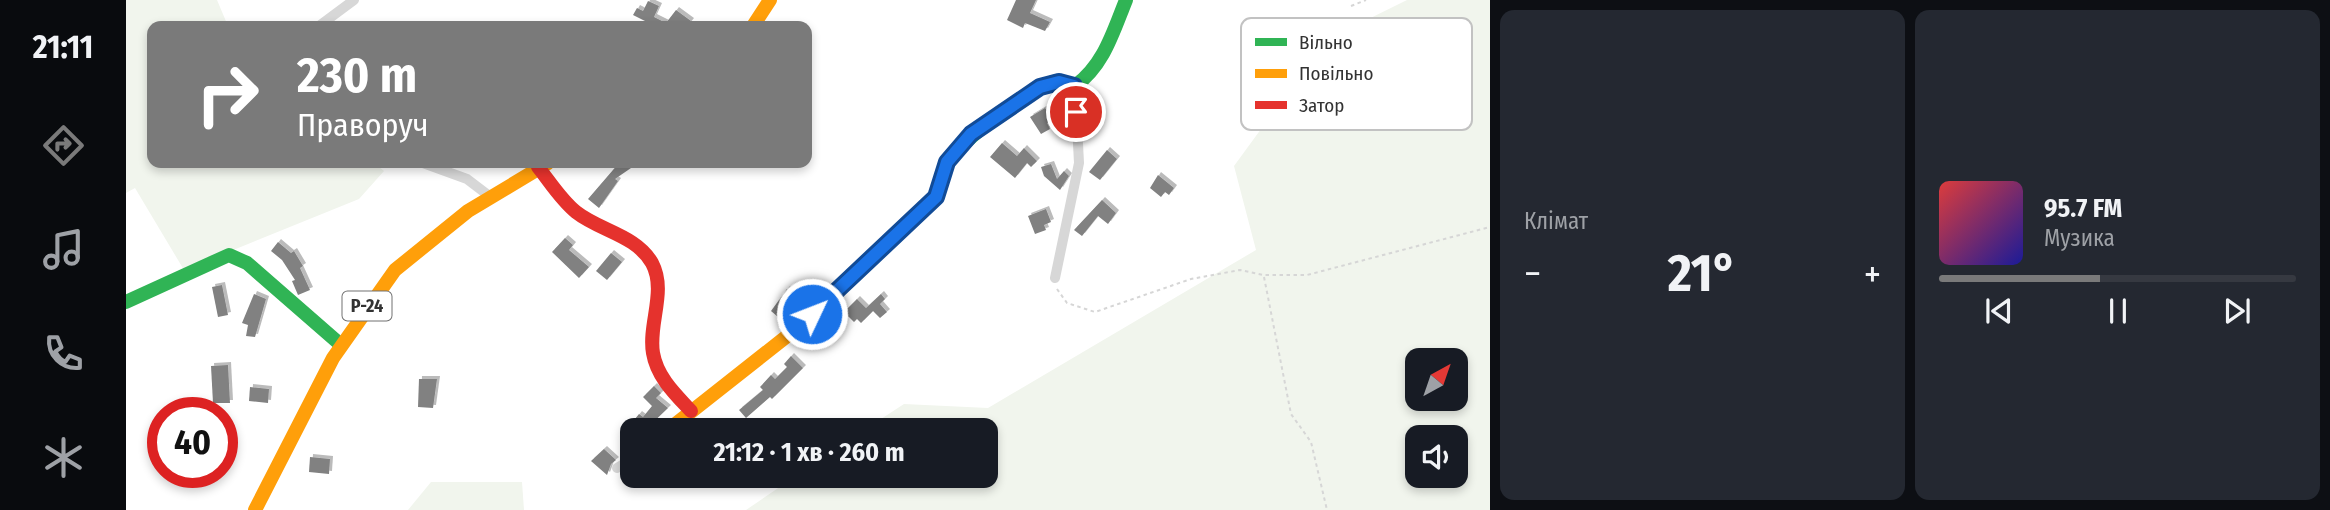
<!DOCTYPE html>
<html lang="uk">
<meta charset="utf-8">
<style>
:root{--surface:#171b24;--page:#242831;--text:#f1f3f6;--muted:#9ea1a6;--line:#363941;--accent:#7a7a7a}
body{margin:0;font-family:"Fira Sans Condensed",sans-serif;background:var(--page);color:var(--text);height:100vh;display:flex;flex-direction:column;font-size:26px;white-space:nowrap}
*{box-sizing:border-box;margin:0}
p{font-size:23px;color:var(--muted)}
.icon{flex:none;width:38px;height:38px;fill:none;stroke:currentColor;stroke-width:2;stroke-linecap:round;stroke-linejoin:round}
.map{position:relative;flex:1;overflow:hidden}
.sheet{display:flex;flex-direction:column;gap:10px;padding:10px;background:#0d0f14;width:840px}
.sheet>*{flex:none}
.hud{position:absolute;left:21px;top:21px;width:665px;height:147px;border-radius:14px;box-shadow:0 4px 10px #0003;background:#7a7a7a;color:#fff;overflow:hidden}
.needle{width:46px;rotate:40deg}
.tools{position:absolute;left:1279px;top:348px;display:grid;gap:14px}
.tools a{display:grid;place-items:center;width:63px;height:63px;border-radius:14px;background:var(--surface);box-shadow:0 4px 10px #0003;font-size:35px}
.speed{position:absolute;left:21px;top:397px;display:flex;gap:14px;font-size:35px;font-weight:700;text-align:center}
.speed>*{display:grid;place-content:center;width:91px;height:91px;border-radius:50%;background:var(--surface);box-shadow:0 4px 10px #0003;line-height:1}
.speed .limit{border:10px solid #d22;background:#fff;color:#111}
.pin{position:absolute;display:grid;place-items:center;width:60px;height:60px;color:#fff;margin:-30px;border:4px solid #fff;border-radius:50%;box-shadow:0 2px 7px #0007}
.me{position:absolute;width:77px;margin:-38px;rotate:47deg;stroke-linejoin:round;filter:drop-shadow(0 0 5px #0008)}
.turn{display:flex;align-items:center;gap:24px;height:147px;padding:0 35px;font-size:32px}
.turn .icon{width:91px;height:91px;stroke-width:2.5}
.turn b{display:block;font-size:49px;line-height:60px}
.big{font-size:52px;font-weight:700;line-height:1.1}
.sheet .tile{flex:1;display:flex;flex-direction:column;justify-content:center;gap:10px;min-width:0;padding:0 24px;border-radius:14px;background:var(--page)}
.song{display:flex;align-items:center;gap:21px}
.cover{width:84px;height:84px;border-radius:10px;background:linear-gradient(135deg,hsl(0 70% 55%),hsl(240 70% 35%))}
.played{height:7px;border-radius:4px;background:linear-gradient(90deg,var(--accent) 45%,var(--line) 45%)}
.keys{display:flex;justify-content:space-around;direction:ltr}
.heat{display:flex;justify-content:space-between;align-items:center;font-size:38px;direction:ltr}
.sheet .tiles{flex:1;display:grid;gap:10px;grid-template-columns:repeat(2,1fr)}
.trip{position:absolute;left:494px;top:418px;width:378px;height:70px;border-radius:14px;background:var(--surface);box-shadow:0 4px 10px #0003;font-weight:700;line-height:70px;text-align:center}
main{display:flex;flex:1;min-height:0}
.menu{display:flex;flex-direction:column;width:126px;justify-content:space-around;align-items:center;background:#090b0e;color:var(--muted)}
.menu .icon{width:49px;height:49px}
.menu .current{color:var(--accent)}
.menu b{font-size:32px;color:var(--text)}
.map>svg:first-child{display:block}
</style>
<main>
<nav class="menu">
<b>21:11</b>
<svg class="icon current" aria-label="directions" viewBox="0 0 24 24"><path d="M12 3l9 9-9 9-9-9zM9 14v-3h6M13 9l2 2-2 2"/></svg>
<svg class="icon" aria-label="music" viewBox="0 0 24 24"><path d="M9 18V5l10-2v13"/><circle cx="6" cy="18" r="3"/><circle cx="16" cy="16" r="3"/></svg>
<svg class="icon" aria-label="phone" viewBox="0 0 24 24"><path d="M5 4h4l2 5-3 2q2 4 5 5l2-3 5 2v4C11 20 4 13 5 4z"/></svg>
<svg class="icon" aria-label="climate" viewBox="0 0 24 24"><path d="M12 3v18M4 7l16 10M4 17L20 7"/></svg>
</nav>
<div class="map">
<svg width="1364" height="510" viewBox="0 0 1364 510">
<defs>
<filter id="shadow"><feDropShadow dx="3" dy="-3" stdDeviation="0" flood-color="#0004"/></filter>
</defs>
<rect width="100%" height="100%" fill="#fff"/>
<g fill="#f1f5ed" fill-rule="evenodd">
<polygon points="0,0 91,0 102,26 26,26 26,163 248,163 258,171 233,199 58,270 9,188 0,193"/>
<path d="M1281,0H1364V510H620L670,476H859V430H738L778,404L862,408L1130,250L1108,166L1200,40ZM1292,360H1330V399H1292ZM1292,438H1330V476H1292Z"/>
<polygon points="305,482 396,482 398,510 282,510"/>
</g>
<g fill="#818181" filter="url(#shadow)">
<polygon points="890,0 910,0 904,13 924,22 919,31 899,23 897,28 881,20"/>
<polygon points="522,1 533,6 528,17 540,23 550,10 565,21 561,26 529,26 507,15 511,8 517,11"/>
<polygon points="919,108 927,120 921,123 924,129 915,134 904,117"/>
<polygon points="876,143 891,156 898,148 911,161 905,167 901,163 889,178 864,157"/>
<polygon points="981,150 991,159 974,180 963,172"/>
<polygon points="493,163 501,163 505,168 489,179 492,181 473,208 462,199"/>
<polygon points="925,164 931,179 938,171 943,176 934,190 918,176 915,167"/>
<polygon points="1032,175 1048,188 1043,195 1039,192 1035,197 1024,188"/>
<polygon points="976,200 990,213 982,224 972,216 956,236 948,230"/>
<polygon points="920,209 925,222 918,225 920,230 909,234 902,216"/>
<polygon points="439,238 447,245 443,250 463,267 453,278 426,252"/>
<polygon points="152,242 165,253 168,251 177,266 174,268 184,290 172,295 166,281 169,280 156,260 145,251"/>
<polygon points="485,253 496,262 481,280 470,271"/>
<polygon points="96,285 102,315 92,317 86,287"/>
<polygon points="661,289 675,302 658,322 645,311"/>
<polygon points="128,294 140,299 129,337 120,336 122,325 116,323"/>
<polygon points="755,294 759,299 754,304 761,312 754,318 747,311 735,323 731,319 728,322 718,312 731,299 740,308"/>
<polygon points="665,356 677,368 646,399 644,397 620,418 613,410 637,390 634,387 645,375 649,379 661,367 658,364"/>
<polygon points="102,365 104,403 87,403 85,366"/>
<polygon points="293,379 311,379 307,408 292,407"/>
<polygon points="528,386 535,393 530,398 542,408 519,430 510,430 504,425 513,414 517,417 526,406 517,397"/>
<polygon points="124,387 143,389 142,403 123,401"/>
<polygon points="478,449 490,460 485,464 481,475 465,461"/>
<polygon points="184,457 204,459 203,474 183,472"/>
</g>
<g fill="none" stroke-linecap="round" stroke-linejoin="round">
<g stroke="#d6d6d6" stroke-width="2" stroke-dasharray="3.5 3.5" stroke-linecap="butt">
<polyline points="1225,6 1240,0"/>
<polyline points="1138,277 1165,414 1185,442 1201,510"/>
<polyline points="931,289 941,303 969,312 1065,279 1114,270 1137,275 1181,275 1364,227"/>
</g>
<g stroke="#d7d7d7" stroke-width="10">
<polyline points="193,26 228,0"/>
<polyline points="297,163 341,179 362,195"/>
<polyline points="929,278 953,163 949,86"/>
<polyline points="491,468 506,459"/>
</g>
<g stroke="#30b455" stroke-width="14">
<path d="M826,156C843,137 909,81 933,81C938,81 945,85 949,86C978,65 987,32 1000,0"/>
<polyline points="0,302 103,255 121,263 215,345"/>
</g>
<g stroke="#ff9f0a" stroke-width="14">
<polyline points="627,26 644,0"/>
<polyline points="542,430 670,329 810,197 821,162 826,156"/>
<polyline points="129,510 207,358 269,270 342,211 422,163"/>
</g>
<path stroke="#e5322d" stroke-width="14" d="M412,167C424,182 435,200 450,212C474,231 510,235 526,263C541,291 522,324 527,353C531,377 549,394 565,411"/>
</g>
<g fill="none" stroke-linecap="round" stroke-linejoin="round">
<defs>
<polyline id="route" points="686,314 810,197 821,162 845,134 914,87 933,82 948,86 950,112"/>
</defs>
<use href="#route" stroke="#114b97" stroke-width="18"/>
<use href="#route" stroke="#1a73e8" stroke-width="12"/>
</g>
<g text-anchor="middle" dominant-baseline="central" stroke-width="7" stroke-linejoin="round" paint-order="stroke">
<rect fill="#fff" stroke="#707070" stroke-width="2" x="216.5" y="291.5" width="49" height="29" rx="5"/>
<g font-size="18" font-weight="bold" fill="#333">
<text x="241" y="306">Р-24</text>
</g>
</g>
<rect x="1115" y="18" width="231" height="112" rx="10" fill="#fff" stroke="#c2c2c2" stroke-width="2"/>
<rect x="1129" y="38" width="32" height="8" fill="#30b455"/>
<rect x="1129" y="69" width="32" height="9" fill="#ff9f0a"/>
<rect x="1129" y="101" width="32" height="8" fill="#e5322d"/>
<g font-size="19" fill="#333">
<text x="1173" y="49">Вільно</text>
<text x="1173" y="80">Повільно</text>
<text x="1173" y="112">Затор</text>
</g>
</svg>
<div class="tools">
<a><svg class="needle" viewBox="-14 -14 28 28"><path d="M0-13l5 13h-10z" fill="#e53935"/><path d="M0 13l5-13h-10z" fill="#9ea1a6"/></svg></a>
<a><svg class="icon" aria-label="sound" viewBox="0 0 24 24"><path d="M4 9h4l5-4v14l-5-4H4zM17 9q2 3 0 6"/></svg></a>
</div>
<div class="speed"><div class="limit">40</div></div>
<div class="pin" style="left:950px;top:112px;background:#d93025"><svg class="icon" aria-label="arrive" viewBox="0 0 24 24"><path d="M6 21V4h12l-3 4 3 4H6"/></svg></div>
<svg class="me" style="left:686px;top:314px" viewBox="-20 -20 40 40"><circle r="17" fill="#1a73e8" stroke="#fff" stroke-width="3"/><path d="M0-11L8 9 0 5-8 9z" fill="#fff"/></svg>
<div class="trip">21:12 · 1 хв · 260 m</div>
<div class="hud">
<div class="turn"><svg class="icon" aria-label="right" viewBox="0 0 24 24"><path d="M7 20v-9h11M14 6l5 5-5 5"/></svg><div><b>230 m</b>Праворуч</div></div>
</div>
</div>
<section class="sheet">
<div class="tiles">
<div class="tile"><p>Клімат</p>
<div class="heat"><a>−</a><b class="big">21°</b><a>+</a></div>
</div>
<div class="tile">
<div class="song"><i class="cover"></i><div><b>95.7 FM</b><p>Музика</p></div></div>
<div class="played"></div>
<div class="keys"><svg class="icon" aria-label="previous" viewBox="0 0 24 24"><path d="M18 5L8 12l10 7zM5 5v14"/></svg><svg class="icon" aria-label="pause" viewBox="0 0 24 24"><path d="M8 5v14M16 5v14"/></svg><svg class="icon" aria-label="next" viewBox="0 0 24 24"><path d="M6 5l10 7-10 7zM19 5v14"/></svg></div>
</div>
</div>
</section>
</main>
